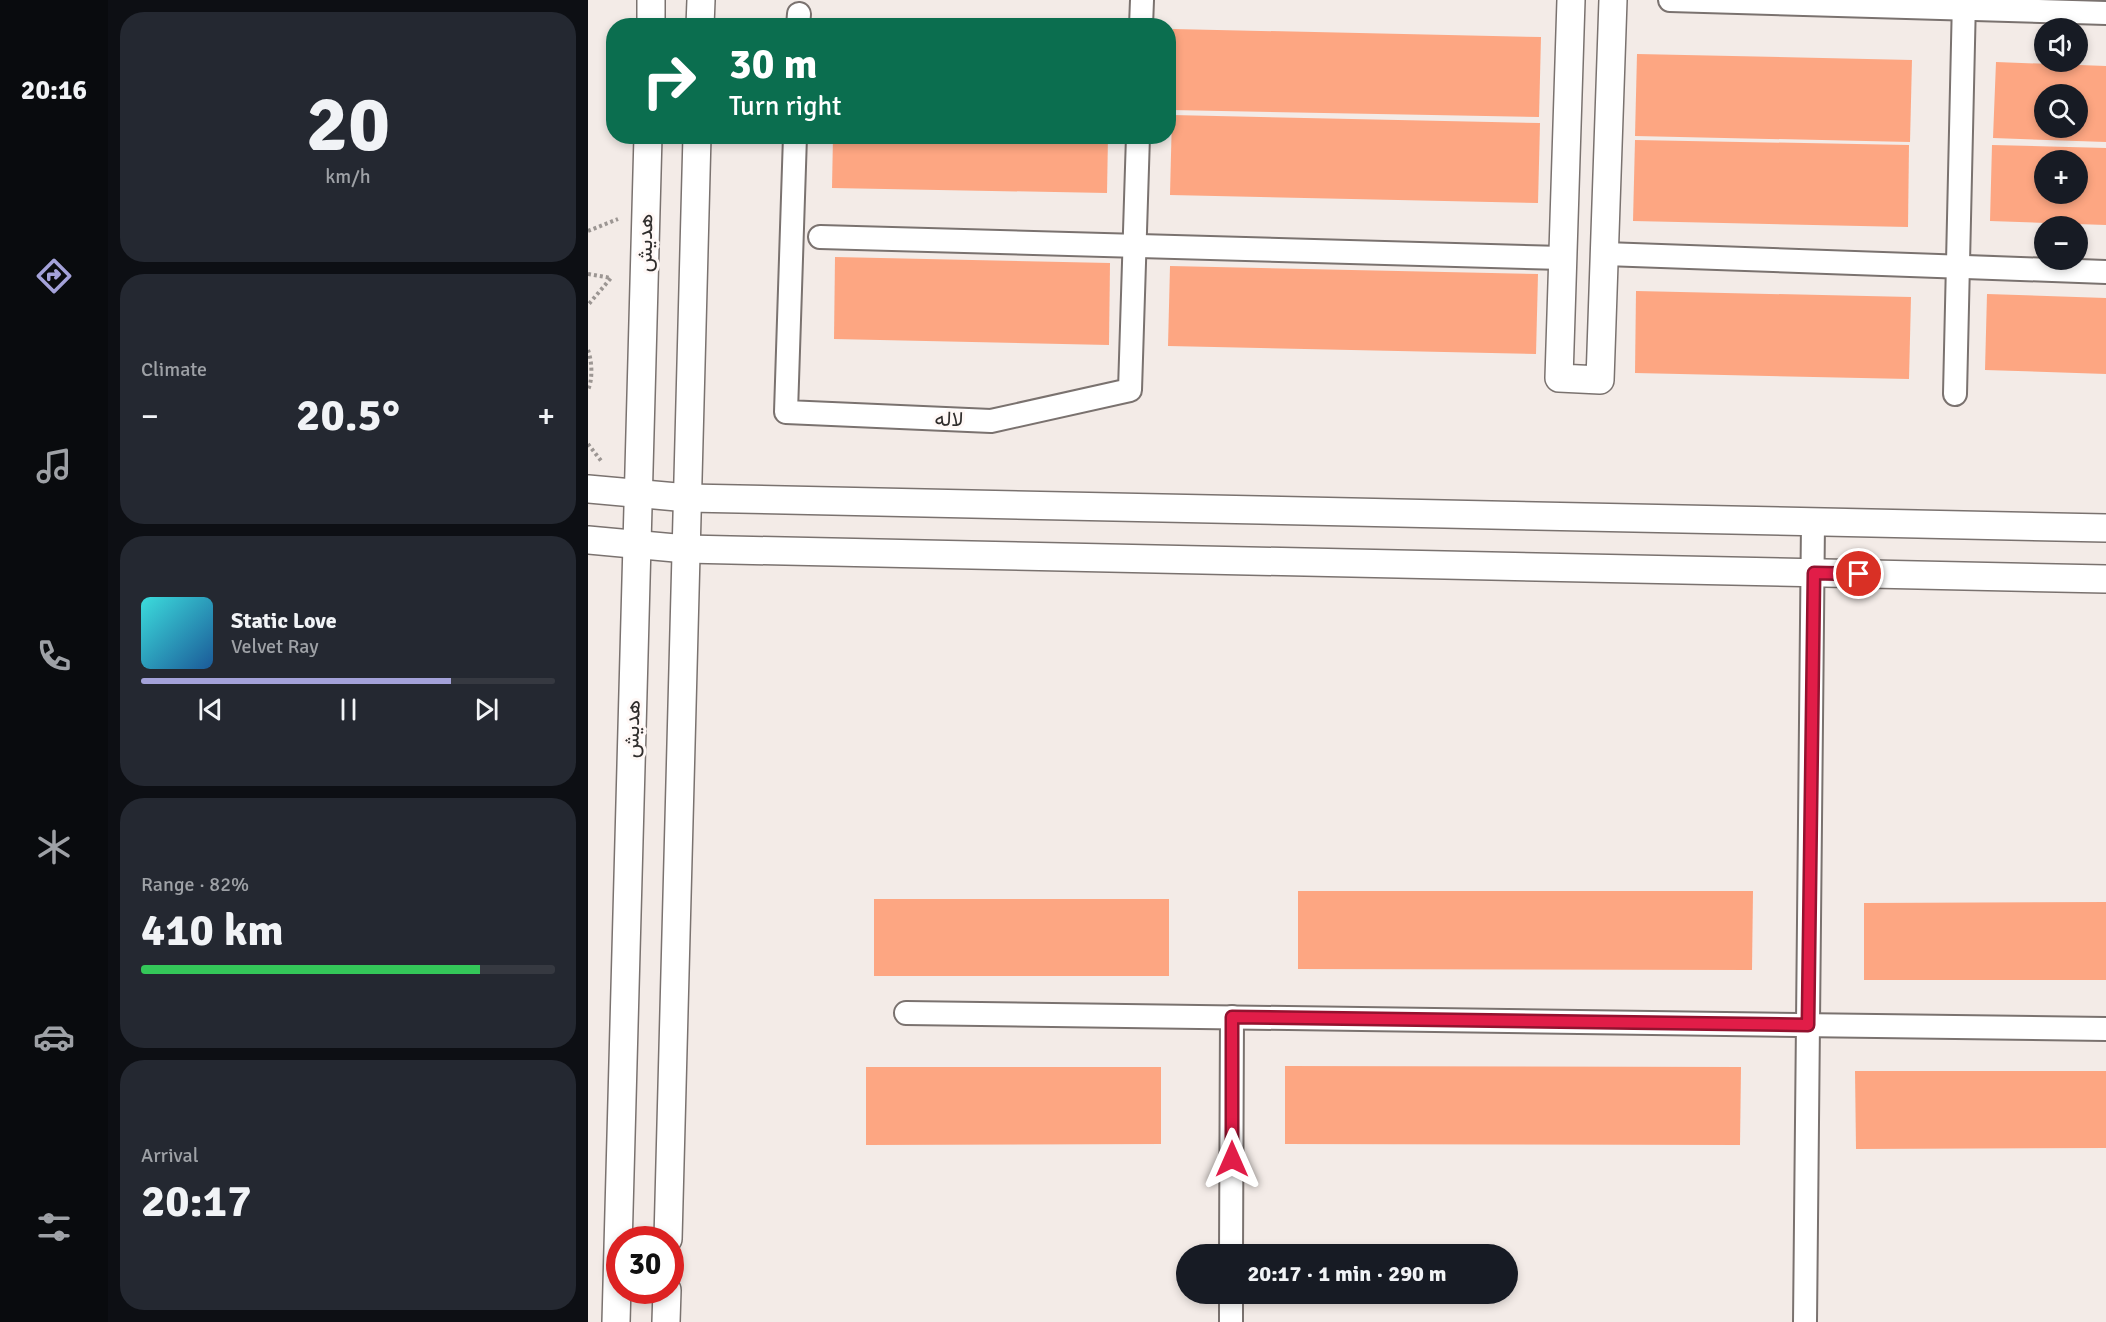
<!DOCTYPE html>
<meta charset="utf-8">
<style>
:root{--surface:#171b24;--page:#242831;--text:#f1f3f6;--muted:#9ea1a6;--line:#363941;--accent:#a4a2d9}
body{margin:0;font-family:Signika,Vazirmatn,sans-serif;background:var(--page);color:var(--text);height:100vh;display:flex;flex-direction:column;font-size:22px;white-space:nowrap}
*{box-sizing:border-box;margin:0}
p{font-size:20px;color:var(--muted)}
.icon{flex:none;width:33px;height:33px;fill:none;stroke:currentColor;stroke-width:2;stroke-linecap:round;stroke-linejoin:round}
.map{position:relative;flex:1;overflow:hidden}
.sheet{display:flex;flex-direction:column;gap:12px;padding:12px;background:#0d0f14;width:480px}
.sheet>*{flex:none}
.guide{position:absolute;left:18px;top:18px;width:570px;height:126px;border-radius:24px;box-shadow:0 3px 9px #0003;background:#0b6e4f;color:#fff;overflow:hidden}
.controls{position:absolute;left:1446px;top:18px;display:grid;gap:12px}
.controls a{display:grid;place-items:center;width:54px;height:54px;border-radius:50%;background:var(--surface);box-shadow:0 3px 9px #0003;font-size:30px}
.speed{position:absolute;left:18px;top:1226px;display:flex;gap:12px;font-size:30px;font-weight:700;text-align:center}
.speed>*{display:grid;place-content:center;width:78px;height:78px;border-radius:50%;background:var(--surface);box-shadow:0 3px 9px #0003;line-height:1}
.speed .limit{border:9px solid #d22;background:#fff;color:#111}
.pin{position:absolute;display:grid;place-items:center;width:51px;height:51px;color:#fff;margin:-26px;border:3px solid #fff;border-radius:50%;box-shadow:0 2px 6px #0007}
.me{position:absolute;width:66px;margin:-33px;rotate:0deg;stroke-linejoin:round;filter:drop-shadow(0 0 4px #0008)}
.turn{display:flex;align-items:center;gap:21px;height:126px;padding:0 24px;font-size:27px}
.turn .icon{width:78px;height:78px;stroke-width:2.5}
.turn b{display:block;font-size:42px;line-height:51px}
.big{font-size:45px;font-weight:700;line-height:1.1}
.sheet .tile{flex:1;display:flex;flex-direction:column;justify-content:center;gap:9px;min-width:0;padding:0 21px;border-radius:24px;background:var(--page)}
.sheet .dial{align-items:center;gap:0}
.dial b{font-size:78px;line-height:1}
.song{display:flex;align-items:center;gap:18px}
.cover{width:72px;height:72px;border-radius:9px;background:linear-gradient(135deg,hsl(180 70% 55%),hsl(210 70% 35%))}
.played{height:6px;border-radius:3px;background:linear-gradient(90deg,var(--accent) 75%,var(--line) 75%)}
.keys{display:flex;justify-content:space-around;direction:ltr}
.heat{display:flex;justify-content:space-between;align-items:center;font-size:33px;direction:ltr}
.charge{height:9px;border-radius:4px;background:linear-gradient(90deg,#34c759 82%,var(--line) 0)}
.trip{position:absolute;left:588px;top:1244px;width:342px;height:60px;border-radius:30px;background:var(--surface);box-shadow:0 3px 9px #0003;font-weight:700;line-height:60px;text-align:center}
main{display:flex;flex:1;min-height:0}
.dock{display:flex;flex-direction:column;width:108px;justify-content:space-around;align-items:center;background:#090b0e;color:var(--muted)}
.dock .icon{width:42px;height:42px}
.dock .current{color:var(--accent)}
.dock b{font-size:27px;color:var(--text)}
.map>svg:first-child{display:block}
</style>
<main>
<nav class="dock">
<b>20:16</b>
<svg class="icon current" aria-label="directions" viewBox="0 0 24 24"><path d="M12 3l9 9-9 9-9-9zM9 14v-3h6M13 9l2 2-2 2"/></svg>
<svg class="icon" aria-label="music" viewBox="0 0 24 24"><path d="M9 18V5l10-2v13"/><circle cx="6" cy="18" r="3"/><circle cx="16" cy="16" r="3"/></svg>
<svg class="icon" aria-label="phone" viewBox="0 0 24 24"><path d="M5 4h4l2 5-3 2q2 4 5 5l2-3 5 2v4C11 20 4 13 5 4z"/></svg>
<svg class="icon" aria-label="climate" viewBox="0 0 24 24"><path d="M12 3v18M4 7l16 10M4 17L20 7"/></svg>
<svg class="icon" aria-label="car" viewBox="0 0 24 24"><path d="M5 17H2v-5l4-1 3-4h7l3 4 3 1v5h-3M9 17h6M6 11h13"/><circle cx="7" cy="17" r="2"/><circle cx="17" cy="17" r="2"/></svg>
<svg class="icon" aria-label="filters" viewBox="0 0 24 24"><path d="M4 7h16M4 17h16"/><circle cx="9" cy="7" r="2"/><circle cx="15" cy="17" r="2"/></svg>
</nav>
<section class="sheet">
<div class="tile dial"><b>20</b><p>km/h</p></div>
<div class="tile"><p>Climate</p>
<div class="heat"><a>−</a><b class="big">20.5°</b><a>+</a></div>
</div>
<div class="tile">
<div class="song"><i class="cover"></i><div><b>Static Love</b><p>Velvet Ray</p></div></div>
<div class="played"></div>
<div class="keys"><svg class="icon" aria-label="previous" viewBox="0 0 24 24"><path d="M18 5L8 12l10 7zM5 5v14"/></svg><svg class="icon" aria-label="pause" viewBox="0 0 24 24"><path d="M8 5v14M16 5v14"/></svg><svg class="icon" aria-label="next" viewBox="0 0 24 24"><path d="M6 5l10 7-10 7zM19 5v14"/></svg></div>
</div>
<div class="tile"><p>Range · 82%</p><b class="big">410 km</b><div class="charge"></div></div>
<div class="tile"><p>Arrival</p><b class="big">20:17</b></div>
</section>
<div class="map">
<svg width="1518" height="1322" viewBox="0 0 1518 1322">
<rect width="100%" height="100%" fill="#f3ebe7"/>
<g fill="#fda682" fill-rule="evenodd">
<polygon points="248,20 401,24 401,26 248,26"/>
<polygon points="585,29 953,37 951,117 583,110"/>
<polygon points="1049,54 1324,60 1322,142 1047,136"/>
<path d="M1408,62L1518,66V142L1405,138ZM1456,94H1490V128H1456Z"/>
<polygon points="584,115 952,123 950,203 582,195"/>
<polygon points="245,136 520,136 519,193 244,188"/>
<polygon points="1047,140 1321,145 1320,227 1045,221"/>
<path d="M1404,145L1518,148V225L1402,221ZM1456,160H1490V194H1456Z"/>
<polygon points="247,257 522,263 521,345 246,339"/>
<polygon points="582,266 950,274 948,354 580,346"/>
<polygon points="1048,291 1323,297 1321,379 1047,373"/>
<polygon points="1399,294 1518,298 1518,374 1397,370"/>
<polygon points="710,891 1165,891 1164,970 710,969"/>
<rect x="286" y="899" width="295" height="77"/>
<polygon points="1518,902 1518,980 1276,980 1276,903"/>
<polygon points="697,1066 1153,1067 1152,1145 697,1144"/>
<polygon points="278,1067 573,1067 573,1144 278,1145"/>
<polygon points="1267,1071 1518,1071 1518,1148 1268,1149"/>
</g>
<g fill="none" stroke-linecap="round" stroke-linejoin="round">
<defs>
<g id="minor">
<polyline points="1082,0 1518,13"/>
<polyline points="210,26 211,14"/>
<polyline points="553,26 554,0"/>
<polyline points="207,136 198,412 403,421 542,390 550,136"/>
<polyline points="232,237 975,258"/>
<polyline points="1017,254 1518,272"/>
<polyline points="1367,394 1376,0"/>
<polyline points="318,1013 1518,1029"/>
<polyline points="643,1254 644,1017"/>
<polyline points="643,1322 643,1293"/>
<polyline points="1217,1322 1225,522"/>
</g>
<g id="tertiary">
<polyline points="983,0 971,378 1012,380 1025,0"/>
<polyline points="63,26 63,0"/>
<polyline points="112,26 113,0"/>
<polyline points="0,489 100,498 1518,528"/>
<polyline points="0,540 98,549 1518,579"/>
<polyline points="80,1239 109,136"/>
<polyline points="28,1322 60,136"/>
<polyline points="78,1322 79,1290"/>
</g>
</defs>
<use href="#minor" stroke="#7a726f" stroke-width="26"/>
<use href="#tertiary" stroke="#7a726f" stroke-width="30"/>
<g stroke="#9c9693" stroke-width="4" stroke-dasharray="3 3" stroke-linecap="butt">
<polyline points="0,231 30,219"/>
<polyline points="0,274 23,278 0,305"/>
<path d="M0,350C4,361 5,379 0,390"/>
<polyline points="0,444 14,462"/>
</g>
<use href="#minor" stroke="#fff" stroke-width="22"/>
<use href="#tertiary" stroke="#fff" stroke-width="27"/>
</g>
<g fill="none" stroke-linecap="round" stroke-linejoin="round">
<defs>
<polyline id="route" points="644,1159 644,1017 1220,1025 1226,573 1271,574"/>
</defs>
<use href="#route" stroke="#92132f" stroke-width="15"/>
<use href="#route" stroke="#e11d48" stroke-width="10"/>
</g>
<g text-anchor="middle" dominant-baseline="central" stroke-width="6" stroke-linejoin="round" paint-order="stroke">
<g font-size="21" fill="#302d2c" stroke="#fff8f6">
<text transform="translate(57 243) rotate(-89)">هدیش</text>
<text transform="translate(361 419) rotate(2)">لاله</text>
<text transform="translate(44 729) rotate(-88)">هدیش</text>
</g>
</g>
</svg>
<div class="controls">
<a><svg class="icon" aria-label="sound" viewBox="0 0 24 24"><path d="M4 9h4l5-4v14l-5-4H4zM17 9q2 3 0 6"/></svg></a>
<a><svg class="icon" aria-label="search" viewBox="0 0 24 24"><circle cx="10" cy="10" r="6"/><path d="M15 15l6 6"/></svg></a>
<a>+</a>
<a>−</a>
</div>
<div class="speed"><div class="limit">30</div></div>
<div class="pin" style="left:1271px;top:574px;background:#d93025"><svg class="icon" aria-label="arrive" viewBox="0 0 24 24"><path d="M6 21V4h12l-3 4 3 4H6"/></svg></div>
<svg class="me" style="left:644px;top:1159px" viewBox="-20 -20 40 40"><path d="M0-17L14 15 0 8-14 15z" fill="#e11d48" stroke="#fff" stroke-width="4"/></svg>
<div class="trip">20:17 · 1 min · 290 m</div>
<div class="guide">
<div class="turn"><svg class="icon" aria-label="right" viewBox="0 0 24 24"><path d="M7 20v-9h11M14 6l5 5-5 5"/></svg><div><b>30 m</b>Turn right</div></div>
</div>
</div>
</main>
